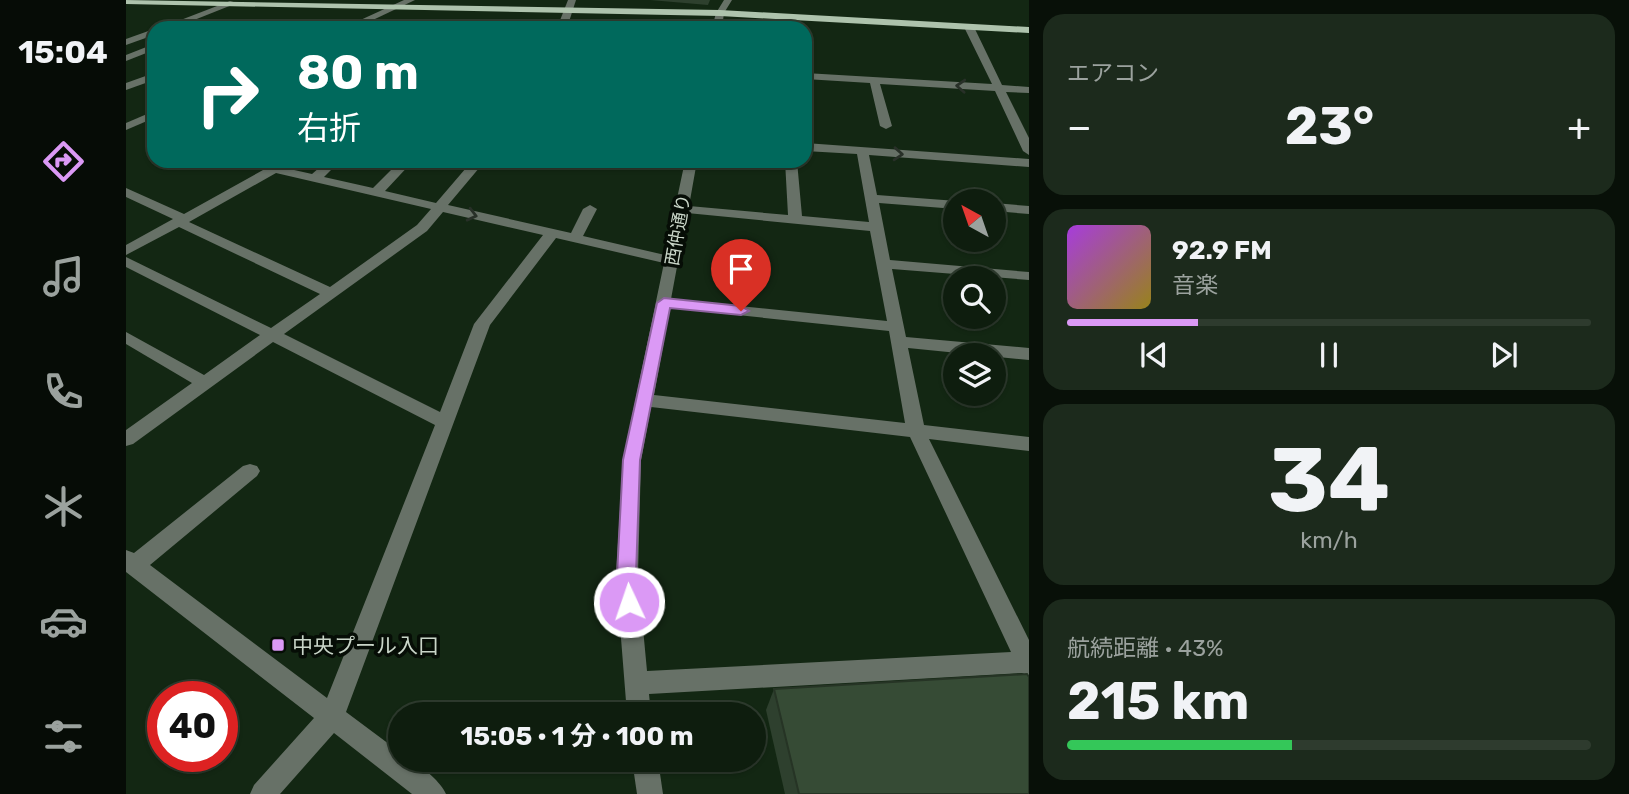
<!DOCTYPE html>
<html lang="ja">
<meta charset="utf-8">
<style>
:root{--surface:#0e1d0e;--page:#1c2a1c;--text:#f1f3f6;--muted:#9ba29e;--line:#2e3b2e;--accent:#db99f5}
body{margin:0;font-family:Rubik,"Noto Sans JP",sans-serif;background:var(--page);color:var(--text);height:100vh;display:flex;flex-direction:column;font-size:26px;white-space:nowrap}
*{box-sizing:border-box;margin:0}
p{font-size:23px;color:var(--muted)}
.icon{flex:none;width:38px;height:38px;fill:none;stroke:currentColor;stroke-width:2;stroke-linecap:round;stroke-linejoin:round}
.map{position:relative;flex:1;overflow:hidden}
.details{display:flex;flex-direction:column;gap:14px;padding:14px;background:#081008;width:600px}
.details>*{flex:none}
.guide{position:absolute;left:21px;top:21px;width:665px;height:147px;border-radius:21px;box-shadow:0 2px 5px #0004,0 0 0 2px var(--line);background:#00695c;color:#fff;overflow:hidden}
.needle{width:46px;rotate:320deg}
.buttons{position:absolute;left:817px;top:189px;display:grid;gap:14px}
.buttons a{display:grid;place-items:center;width:63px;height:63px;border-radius:50%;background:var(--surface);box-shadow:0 2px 5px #0004,0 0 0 2px var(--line);font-size:35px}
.speed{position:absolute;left:21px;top:681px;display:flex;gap:14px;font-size:35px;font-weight:700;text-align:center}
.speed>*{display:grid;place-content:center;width:91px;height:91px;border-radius:50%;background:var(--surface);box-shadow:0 2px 5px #0004,0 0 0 2px var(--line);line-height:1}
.speed .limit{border:10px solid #d22;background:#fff;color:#111}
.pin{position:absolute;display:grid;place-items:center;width:60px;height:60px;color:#fff;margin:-72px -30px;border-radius:50% 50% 50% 0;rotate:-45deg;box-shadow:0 0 7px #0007}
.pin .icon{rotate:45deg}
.me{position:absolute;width:77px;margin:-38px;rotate:357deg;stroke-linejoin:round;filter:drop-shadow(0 0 5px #0008)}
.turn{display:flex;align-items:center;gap:24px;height:147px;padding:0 35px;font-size:32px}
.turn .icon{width:91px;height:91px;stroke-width:2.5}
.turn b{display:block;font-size:49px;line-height:60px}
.big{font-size:52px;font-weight:700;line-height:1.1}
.details .widget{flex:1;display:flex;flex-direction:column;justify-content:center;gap:10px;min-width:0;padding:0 24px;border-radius:21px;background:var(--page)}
.details .dial{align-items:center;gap:0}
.dial b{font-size:91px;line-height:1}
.song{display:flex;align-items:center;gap:21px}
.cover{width:84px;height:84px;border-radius:10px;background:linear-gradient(135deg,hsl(280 70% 55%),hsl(50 70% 35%))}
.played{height:7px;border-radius:4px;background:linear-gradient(90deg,var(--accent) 25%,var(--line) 25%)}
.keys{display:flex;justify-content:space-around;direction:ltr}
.heat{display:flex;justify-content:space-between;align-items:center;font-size:38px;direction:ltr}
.charge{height:10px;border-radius:5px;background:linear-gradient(90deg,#34c759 43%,var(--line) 0)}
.trip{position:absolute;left:262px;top:702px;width:378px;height:70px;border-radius:35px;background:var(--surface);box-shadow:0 2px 5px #0004,0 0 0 2px var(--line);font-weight:700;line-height:70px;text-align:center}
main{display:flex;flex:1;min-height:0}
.menu{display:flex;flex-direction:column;width:126px;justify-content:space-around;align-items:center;background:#060c06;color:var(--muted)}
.menu .icon{width:49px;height:49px}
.menu .active{color:var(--accent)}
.menu b{font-size:32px;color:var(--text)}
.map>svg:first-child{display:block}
</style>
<main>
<nav class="menu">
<b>15:04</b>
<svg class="icon active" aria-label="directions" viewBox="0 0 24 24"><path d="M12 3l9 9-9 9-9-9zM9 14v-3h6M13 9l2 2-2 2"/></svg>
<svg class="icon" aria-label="music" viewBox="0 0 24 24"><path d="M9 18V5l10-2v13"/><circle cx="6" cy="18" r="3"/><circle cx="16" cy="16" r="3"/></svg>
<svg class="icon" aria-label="phone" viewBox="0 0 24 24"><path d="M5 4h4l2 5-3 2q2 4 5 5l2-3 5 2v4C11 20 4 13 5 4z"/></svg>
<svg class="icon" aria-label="climate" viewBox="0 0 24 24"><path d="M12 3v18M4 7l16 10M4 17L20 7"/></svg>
<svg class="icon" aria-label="car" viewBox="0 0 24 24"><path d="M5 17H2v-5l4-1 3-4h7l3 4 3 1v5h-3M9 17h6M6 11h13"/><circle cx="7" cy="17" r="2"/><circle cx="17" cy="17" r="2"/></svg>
<svg class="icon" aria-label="filters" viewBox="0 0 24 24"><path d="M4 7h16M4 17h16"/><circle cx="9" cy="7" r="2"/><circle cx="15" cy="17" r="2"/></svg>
</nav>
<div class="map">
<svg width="903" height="794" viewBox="0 0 903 794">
<rect width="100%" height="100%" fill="#132713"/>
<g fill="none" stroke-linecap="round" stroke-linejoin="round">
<g fill="#677167" fill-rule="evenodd">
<polygon points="278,0 289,0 230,28 217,28"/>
<polygon points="442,0 450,0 441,28 431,28"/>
<polygon points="598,0 606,0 598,13 596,28 586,28 590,13"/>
<polygon points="104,1 111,3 48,28 34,28"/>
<polygon points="84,23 94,28 81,28 81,24"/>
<polygon points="843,24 848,27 876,85 903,87 903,93 880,92 903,138 903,155 897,151 869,91 754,84 766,126 760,129 754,126 744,83 679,79 679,73 866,84 838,27"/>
<polygon points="28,29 28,35 0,45 0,39"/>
<polygon points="28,44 28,50 0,61 0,55"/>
<polygon points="28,73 28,80 0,90 0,83"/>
<polygon points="28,111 28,118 0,130 0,123"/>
<path d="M679,143L903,159V167L743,155L751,195L831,201L830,209L753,203L764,260L903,272V280L766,269L780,337L903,348V360L782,348L798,425L903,437V451L803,439L903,640V676L896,673L523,694L525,714H501L490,575L497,460L538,263L430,238L364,325L220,712L275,753V760C290,760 314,780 320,794H286L208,733L154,794H124L128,785L188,718L0,572V550L8,553L117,466L124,464L131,466L134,471L131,476L24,565L201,698L309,425L147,342L7,444L0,446V430L66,383L0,344V332L78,375L134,335L0,267V257L145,328L194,294L53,227L0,255V245L47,219L0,197V188L58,214L137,170L106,161H128L186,174L201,161H214L198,177L247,188L274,161H287L259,191L310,203L346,161H359L322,205L445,233L457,209L464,205L471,209L457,236L539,255L559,161H571L563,206L662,215L659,161H671L676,216L743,222L731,154L679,151ZM150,173L305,209L291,225L204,287L63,222ZM317,212L417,235L348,324L314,412L158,334L301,231ZM561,213L744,231L761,321L545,299ZM544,308L763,331L779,423L528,395ZM525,407L784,437L885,652L521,671L512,575L515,460Z"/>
<polygon points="868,203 903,206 903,214 868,211"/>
<polygon points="506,760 532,760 537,794 511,794"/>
</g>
<polygon fill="#aec3ad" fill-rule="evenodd" points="0,0 594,10 903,27 903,33 594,16 0,4"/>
</g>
<g fill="#2e402e">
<polygon points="524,0 584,0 582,5"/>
<polygon points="648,689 903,794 659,794 640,710"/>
</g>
<polygon fill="#364b35" stroke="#263425" stroke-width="2" points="901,674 903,677 903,794 673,794 648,689"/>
<defs><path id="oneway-chevron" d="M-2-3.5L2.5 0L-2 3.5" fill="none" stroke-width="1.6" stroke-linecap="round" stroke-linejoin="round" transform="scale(1.75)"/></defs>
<g stroke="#283028">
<use href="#oneway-chevron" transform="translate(835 86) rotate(-177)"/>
<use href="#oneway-chevron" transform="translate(772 154) rotate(4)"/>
<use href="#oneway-chevron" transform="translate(346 215) rotate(14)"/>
</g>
<polygon fill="#db99f5" stroke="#8e639f" stroke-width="2" points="538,298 615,306 623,311 615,315 544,308 514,460 510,575 513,602 510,608 503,611 496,608 491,575 497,460 531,303"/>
<rect fill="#db99f5" stroke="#060d06" stroke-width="2.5" x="145" y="638" width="14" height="14" rx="3.5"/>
<g text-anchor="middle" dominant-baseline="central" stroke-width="7" stroke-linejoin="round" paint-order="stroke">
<g font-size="18" fill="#c9d5c8" stroke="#060d06">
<text transform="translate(552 230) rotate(-80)">西仲通り</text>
</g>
<g font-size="21" fill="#c9d5c8" stroke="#060d06" text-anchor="start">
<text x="166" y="645">中央プール入口</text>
</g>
</g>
</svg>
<div class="buttons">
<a><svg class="needle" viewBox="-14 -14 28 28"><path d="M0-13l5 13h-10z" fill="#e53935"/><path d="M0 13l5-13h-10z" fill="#9ba29e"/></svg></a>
<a><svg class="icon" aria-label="search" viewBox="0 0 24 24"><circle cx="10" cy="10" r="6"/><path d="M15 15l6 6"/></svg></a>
<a><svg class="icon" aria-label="layers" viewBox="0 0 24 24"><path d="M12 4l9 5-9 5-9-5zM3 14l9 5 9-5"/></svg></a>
</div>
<div class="speed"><div class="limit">40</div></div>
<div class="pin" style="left:615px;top:311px;background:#d93025"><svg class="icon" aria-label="arrive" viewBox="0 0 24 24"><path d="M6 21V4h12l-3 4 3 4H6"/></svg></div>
<svg class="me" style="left:503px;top:602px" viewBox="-20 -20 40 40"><circle r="17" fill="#db99f5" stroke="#fff" stroke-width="3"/><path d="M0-11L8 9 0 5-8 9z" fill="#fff"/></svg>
<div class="trip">15:05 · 1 分 · 100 m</div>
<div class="guide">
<div class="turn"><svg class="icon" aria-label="right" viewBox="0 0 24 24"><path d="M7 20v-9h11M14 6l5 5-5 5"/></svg><div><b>80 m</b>右折</div></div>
</div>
</div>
<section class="details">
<div class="widget"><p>エアコン</p>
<div class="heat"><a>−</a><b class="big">23°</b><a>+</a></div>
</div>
<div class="widget">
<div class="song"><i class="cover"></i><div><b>92.9 FM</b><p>音楽</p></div></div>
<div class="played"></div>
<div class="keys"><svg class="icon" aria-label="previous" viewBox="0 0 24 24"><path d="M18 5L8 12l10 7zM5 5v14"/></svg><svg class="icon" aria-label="pause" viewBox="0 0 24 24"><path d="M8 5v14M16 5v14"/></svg><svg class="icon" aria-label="next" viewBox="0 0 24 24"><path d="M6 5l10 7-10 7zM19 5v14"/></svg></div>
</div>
<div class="widget dial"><b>34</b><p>km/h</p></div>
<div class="widget"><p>航続距離 · 43%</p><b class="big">215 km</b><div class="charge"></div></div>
</section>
</main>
